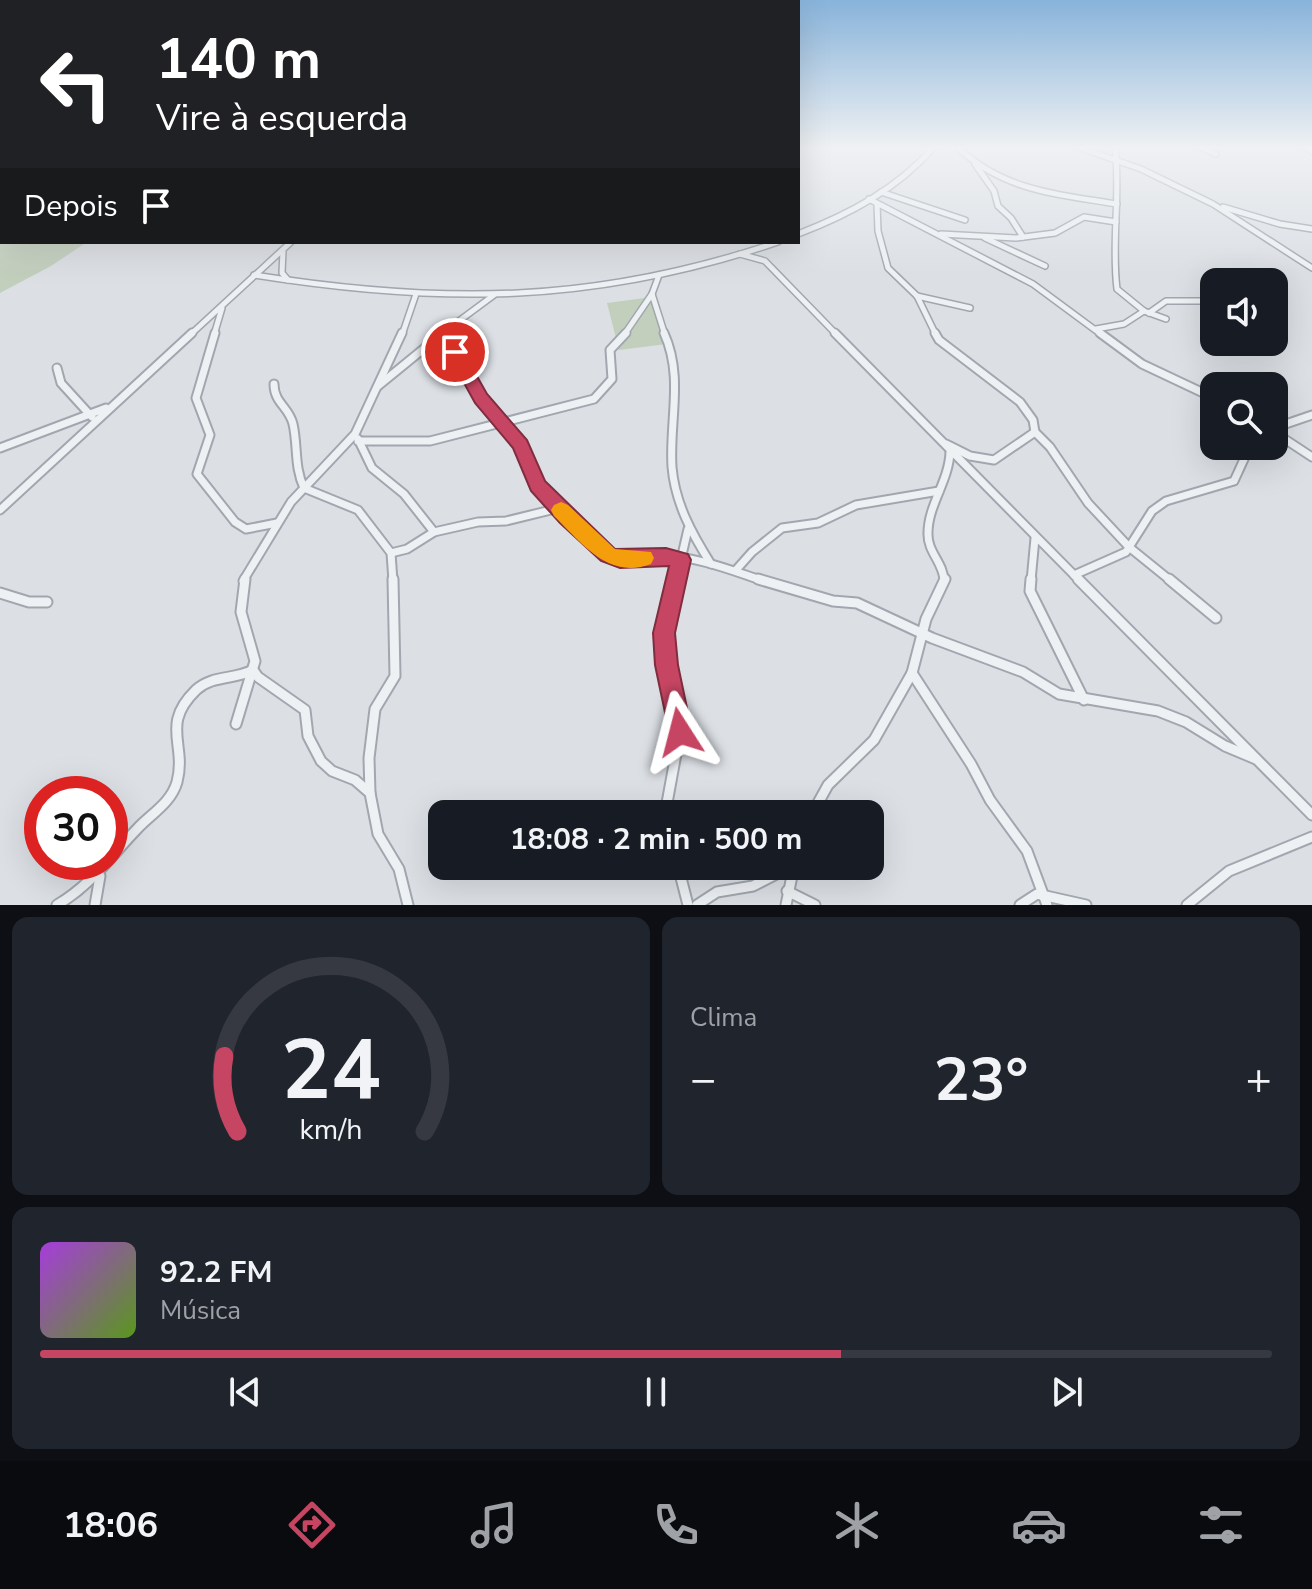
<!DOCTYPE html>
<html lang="pt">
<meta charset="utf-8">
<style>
:root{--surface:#171b24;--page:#20242c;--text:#f1f3f6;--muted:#9ea1a6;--line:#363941;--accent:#c64562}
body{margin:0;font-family:"Nunito Sans",sans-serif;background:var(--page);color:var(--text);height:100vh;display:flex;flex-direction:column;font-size:30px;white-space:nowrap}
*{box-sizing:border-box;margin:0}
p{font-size:26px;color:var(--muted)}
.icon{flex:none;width:44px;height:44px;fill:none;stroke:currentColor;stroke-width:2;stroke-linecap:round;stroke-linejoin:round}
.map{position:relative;height:905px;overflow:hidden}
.side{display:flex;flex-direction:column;gap:12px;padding:12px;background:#0d0f14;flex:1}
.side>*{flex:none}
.hud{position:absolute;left:0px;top:0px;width:800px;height:244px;box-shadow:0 8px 32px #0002;background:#202124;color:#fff;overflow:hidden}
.tools{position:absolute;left:1200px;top:268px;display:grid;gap:16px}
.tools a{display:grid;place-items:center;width:88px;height:88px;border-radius:16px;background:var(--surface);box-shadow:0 8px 32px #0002;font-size:40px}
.speed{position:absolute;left:24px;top:776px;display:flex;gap:16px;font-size:40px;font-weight:700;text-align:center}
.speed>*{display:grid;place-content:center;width:104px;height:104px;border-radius:50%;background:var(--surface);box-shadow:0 8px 32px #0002;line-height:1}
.speed .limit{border:12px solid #d22;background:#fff;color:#111}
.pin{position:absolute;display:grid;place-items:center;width:68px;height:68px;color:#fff;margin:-34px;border:4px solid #fff;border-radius:50%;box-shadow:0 2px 8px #0007}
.me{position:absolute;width:88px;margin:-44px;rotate:351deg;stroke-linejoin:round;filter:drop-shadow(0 0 6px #0008)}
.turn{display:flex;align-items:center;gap:28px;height:168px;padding:0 24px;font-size:36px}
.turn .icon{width:104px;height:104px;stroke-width:2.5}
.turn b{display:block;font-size:56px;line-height:68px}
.then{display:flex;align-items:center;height:76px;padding:0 24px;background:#0003;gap:16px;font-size:30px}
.big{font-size:60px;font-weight:700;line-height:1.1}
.side .widget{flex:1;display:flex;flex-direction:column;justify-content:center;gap:12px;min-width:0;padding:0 28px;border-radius:16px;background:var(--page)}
.side .dial{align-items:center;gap:0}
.dial svg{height:208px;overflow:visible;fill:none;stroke:var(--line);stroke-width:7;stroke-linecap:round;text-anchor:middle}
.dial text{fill:var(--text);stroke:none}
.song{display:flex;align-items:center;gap:24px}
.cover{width:96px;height:96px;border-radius:12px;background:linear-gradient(135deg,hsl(280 70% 55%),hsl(90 70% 35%))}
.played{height:8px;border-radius:4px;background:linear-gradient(90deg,var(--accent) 65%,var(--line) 65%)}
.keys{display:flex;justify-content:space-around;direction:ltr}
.heat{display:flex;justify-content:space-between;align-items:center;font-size:44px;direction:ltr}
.side .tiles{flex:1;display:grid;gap:12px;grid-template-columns:1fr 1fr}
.widget:last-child{grid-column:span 2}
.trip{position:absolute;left:428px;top:800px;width:456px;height:80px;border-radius:16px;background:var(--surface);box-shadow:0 8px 32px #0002;font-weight:700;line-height:80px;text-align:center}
.tab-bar{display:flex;height:128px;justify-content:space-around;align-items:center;background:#090b0e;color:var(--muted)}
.tab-bar .icon{width:56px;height:56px}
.tab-bar .selected{color:var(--accent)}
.tab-bar b{font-size:36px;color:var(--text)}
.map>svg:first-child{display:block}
</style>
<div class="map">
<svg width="1312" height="905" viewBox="0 0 1312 905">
<rect width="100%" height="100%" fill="#dce0e5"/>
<g fill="#c3cfbd">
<polygon points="0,147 2,242 87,242 51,266 0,293"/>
<polygon points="652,297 667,344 619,350 607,303"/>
</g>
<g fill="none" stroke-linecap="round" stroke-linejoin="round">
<defs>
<g id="minor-far2">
<path d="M957,147C1004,191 1056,194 1117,204"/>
<polyline points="1078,147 1141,169 1213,204 1312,268"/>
<path d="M1115,147C1121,195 1111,241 1117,289L1144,311L1166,319"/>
<polyline points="1200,147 1216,154"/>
<polyline points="1304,147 1312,151"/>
<polyline points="975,164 994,191 998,206 1011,218 1023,237"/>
<polyline points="881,192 965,220"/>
<polyline points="869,199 1033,284 1102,335"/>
<polyline points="877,204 878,231 888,268 917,296 936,335"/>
<polyline points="1223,207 1280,224 1312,229"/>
<path d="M798,234C850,214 897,189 934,147"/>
<polyline points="941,234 1016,238 1055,233 1084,217 1116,222"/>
<polyline points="985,238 1045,266"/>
<polyline points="283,251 282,273 288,280"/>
<polyline points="740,254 765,261 837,335"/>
<path d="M254,275C443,305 595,304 778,242"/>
<polyline points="659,275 652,294 665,335"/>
<polyline points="917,296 970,308"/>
<polyline points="1149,313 1166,301 1214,301"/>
<polyline points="1096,329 1124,324 1144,311"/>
<polyline points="445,332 447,335"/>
<polyline points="190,335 291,242"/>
<polyline points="214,335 222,308"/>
<polyline points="402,335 416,294"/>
<polyline points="440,335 494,295"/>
<polyline points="624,335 652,294"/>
</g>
<g id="minor-far1">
<polyline points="215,333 196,398 210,435 197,474 235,522 246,529 277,523"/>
<path d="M445,333L481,399L521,445L538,485L608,555C627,561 645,555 665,556C699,557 733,571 764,581"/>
<path d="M664,333C684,377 669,421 672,467C675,503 692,534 711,564"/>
<polyline points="835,333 1080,581"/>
<polyline points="935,333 939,340 1020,402 1033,420 1035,432 1050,447 1088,503 1129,547 1171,581"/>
<polyline points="1100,333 1142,364 1214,398"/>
<polyline points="57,368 61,383 92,417"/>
<path d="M274,384C274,403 289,407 293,424C298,446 294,467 304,488L358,510L391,553L393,581"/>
<polyline points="378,386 443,333"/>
<polyline points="1274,428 1312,415"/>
<polyline points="1274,432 1312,457"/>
<polyline points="358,439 372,468 404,494 434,532"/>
<polyline points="358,441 430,441 594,399 612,379 610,350 626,333"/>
<polyline points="946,444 970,456 994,460 1035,432"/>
<polyline points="0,448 106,408"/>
<polyline points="0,510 192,333"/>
<polyline points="391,553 407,549 434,532 478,522 506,521 559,508"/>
<polyline points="736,570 752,552 782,528 818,523 856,505 939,491"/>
<polyline points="1074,575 1126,552 1152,511 1166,501 1234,481 1250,446"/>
<polyline points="243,581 291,502 355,434 402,333"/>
<polyline points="676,581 688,529"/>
<path d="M944,581C944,563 927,552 928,533C928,505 949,481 950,452"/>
<polyline points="1031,581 1035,538"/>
</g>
<g id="minor">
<polyline points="758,579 833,601 857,603 932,638 1023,672 1059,694 1158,711 1186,722 1225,746 1256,759"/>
<polyline points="945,579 926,619 912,673 971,764 990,800 1027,851 1047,905"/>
<polyline points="1031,579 1030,591 1084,700"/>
<polyline points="1078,579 1312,815"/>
<polyline points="1169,579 1216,618"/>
<polyline points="0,593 29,602 47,602"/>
<polyline points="236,724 255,661 241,612 245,579"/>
<polyline points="370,793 369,758 375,709 395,676 393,579"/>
<polyline points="665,814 680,732 666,665 664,633 676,579"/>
<polyline points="812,814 828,785 874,740 912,673"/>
<polyline points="678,866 688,905"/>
<polyline points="787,891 815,905"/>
<path d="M57,905C91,885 111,856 137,829C151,814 171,803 177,782C187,744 160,725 196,690C212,675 234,680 253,670L258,677L305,710L308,736L321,761L332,771L355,780L370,793L378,834L399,869L408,905"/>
<polyline points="95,905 100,876"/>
<polyline points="697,905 717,892 753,886 792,866"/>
<polyline points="786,905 794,866"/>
<polyline points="1020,905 1037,894 1086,905"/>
<polyline points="1187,905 1229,871 1312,837"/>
</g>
</defs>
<use href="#minor-far2" stroke="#a2a7af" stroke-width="8"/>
<use href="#minor-far1" stroke="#a2a7af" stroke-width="11"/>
<use href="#minor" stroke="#a2a7af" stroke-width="13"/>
<use href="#minor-far2" stroke="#eef1f4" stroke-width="5"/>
<use href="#minor-far1" stroke="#eef1f4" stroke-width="7"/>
<use href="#minor" stroke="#eef1f4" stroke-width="9"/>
</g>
<linearGradient id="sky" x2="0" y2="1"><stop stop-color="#88b3da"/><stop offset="0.54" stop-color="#eff1f3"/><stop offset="1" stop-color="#eff1f3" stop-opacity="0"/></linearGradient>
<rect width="1312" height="273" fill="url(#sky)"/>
<polygon fill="#c64562" stroke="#812d40" stroke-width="2" points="455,347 461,348 487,394 527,440 545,481 615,549 666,548 688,554 691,560 675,633 678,665 692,732 688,741 680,744 671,741 655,665 653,633 669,566 620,568 601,561 560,523 531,491 513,448 475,403 447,352"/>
<path fill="#f59e0b" d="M561,502L568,505L615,549L651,552L654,558L651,564C608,580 582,543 554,516L551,510L554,505Z"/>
</svg>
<div class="tools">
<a><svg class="icon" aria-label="sound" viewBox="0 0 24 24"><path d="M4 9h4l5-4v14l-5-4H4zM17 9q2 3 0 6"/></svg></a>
<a><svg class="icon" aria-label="search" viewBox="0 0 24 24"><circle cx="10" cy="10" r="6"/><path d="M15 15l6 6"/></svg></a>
</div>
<div class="speed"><div class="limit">30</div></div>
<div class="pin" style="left:455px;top:352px;background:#d93025"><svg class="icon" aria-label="arrive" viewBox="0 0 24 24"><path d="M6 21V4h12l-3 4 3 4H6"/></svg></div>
<svg class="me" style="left:680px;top:732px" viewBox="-20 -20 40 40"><path d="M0-17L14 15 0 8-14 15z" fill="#c64562" stroke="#fff" stroke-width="4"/></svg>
<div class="trip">18:08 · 2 min · 500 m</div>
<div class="hud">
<div class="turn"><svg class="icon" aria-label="left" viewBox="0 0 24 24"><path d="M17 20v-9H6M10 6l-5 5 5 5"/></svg><div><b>140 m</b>Vire à esquerda</div></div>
<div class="then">Depois<svg class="icon" aria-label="arrive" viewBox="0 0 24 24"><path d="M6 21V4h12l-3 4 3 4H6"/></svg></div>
</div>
</div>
<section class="side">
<div class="tiles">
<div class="widget dial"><svg viewBox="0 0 100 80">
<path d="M14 69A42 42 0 1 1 86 69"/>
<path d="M14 69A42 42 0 0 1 9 40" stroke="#c64562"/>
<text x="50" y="56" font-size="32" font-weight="700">24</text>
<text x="50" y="72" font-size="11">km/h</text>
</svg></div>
<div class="widget"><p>Clima</p>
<div class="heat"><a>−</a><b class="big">23°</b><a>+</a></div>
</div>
<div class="widget">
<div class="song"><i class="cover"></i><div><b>92.2 FM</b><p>Música</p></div></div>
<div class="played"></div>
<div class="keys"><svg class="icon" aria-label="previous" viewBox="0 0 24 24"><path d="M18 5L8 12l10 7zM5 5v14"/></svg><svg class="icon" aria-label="pause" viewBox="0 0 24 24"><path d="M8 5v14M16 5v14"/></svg><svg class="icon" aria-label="next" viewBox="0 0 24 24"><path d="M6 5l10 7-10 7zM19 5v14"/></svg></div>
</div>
</div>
</section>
<nav class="tab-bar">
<b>18:06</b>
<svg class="icon selected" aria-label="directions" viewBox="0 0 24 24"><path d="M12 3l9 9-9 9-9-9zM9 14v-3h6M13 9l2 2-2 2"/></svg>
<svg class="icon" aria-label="music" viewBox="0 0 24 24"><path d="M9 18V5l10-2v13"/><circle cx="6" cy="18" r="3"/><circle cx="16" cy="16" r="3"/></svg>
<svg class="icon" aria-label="phone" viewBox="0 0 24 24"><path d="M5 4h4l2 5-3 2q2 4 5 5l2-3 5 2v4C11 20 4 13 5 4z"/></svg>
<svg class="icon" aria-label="climate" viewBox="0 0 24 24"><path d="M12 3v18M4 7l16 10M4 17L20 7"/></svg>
<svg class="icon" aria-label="car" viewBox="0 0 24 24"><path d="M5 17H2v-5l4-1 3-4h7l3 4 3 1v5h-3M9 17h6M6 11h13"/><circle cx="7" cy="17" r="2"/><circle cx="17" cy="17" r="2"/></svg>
<svg class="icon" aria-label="filters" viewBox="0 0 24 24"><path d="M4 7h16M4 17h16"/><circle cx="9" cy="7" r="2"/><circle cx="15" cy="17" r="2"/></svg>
</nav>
